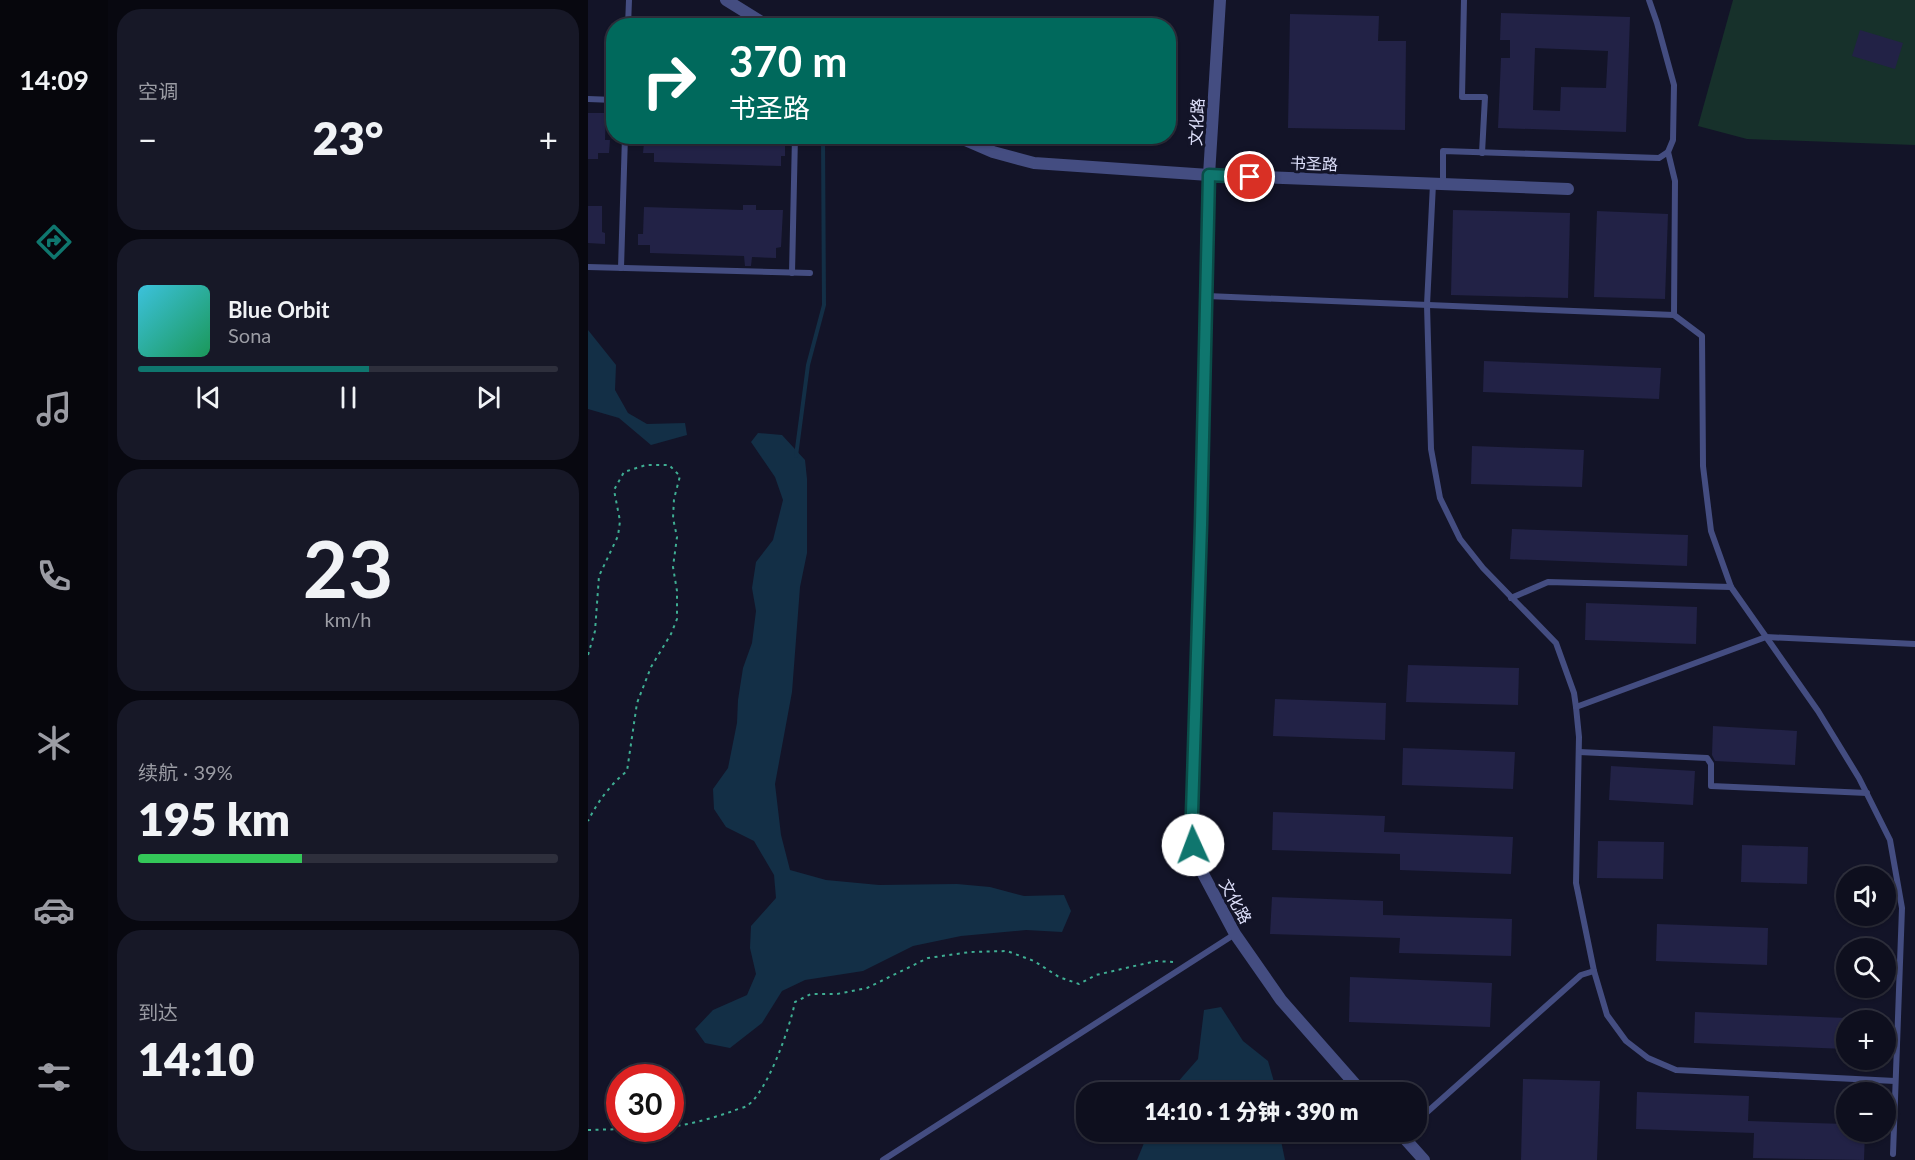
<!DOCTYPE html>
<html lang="zh">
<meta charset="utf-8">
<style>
:root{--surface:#0e0f1e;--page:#171827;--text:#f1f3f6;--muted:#9b9ca4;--line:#2e2f3c;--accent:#0f766e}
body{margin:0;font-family:Lato,"Noto Sans SC",sans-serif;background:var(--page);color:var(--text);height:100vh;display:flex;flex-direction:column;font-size:22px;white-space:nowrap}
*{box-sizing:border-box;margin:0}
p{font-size:20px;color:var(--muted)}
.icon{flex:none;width:33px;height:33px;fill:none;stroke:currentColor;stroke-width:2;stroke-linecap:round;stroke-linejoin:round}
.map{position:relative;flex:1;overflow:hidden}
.details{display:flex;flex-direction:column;gap:9px;padding:9px;background:#080810;width:480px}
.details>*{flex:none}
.top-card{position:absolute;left:18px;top:18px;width:570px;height:126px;border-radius:24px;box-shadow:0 2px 4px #0004,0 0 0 2px var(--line);background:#00695c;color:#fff;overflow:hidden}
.controls{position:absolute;left:1248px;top:866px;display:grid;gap:12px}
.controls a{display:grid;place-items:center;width:60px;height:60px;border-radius:50%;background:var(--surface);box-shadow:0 2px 4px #0004,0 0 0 2px var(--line);font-size:30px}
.speed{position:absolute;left:18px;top:1064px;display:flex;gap:12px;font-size:30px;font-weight:700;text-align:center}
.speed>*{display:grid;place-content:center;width:78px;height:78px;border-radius:50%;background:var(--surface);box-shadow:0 2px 4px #0004,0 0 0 2px var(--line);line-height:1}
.speed .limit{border:9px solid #d22;background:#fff;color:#111}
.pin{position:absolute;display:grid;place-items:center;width:51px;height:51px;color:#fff;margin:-26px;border:3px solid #fff;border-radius:50%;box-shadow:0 2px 6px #0007}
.me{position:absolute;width:66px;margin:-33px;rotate:358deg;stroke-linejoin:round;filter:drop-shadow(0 0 4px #0008)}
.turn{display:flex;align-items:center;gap:21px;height:126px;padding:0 24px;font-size:27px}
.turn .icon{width:78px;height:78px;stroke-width:2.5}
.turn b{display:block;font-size:42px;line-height:51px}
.big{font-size:45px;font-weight:800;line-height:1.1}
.details .widget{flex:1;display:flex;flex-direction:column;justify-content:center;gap:9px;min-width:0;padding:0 21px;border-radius:24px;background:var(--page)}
.details .dial{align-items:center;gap:0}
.dial b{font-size:78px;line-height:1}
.song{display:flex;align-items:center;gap:18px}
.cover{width:72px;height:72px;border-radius:9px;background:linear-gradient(135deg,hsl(190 70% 55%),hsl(150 70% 35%))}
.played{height:6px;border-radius:3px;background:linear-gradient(90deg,var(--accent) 55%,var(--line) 55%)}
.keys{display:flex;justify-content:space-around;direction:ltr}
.heat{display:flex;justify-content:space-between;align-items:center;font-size:33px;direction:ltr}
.charge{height:9px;border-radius:4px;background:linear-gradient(90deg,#34c759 39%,var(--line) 0)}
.trip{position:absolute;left:488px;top:1082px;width:351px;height:60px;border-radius:24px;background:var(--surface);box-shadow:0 2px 4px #0004,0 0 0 2px var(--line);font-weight:800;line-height:60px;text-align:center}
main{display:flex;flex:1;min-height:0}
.tab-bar{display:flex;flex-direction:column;width:108px;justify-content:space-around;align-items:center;background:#06060c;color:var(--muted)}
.tab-bar .icon{width:42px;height:42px}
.tab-bar .active{color:var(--accent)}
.tab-bar b{font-size:27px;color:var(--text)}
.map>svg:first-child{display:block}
</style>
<main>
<nav class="tab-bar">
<b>14:09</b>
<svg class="icon active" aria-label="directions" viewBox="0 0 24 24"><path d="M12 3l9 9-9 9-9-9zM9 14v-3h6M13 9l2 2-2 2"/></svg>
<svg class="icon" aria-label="music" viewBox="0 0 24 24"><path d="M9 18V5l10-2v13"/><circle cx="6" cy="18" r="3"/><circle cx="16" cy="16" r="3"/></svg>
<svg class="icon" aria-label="phone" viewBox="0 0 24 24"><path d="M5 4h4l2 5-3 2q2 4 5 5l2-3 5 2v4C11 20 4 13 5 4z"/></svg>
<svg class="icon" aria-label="climate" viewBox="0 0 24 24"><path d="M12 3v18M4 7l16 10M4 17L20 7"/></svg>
<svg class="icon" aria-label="car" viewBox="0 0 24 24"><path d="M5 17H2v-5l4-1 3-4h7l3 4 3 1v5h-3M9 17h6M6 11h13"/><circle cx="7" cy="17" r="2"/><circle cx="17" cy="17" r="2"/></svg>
<svg class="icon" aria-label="filters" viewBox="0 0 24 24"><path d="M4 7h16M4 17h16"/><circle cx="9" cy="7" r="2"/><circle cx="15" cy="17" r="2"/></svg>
</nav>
<section class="details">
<div class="widget"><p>空调</p>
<div class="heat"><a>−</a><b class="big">23°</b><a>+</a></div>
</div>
<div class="widget">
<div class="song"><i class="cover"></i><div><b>Blue Orbit</b><p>Sona</p></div></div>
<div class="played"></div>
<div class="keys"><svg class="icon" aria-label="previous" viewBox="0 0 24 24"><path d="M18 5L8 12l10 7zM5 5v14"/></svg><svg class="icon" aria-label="pause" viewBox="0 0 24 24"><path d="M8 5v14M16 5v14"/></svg><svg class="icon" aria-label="next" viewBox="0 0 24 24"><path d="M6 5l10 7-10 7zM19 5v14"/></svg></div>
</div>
<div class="widget dial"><b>23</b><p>km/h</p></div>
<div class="widget"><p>续航 · 39%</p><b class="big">195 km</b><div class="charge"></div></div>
<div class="widget"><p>到达</p><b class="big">14:10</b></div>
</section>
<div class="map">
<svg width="1327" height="1160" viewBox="0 0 1327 1160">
<rect width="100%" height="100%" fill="#131428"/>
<polygon fill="#17312b" points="1145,0 1327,0 1327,145 1159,139 1110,126"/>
<g fill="#132f46">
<polygon points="0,330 28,365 27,390 40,413 59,424 97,423 99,435 63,445 31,418 0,409"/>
<polygon points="170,433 194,435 217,460 219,479 219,553 212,587 204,692 187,784 193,835 202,870 238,880 291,885 369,884 402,887 436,896 476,895 483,911 474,932 438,930 373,936 325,946 275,971 217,980 194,991 174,1023 142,1048 117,1043 107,1029 125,1010 159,995 168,974 162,948 163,926 188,898 186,875 166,841 138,827 126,809 125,789 140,768 149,723 150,700 155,668 164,643 168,611 164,588 168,562 185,540 195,500 187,477 163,442"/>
<polygon points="633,1007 655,1041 680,1061 689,1092 581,1092 610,1059 616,1010"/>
<polygon points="561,1131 691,1131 697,1160 549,1160"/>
</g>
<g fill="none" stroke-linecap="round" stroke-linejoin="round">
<polyline stroke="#132f46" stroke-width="4" points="208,456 220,365 236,305 235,136"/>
</g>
<g fill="#222246" fill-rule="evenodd">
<path d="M913,13L1042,17L1038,132L910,128L913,58H922V40H912ZM947,48L1020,51L1018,88L973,87L972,111L945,110Z"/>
<polygon points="702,14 791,16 790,41 818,41 817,130 700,128"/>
<polygon points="1272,30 1315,43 1307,69 1264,56"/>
<polygon points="0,113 18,113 17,140 22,140 21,153 10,153 10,159 0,159"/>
<polygon points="60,136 197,136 197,156 193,156 193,166 66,162 66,153 55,153 56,143 60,144"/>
<polygon points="155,205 168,205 168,210 195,210 193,247 188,248 188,258 164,257 163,266 157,266 156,256 62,253 62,245 50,245 50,234 55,234 56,207 155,210"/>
<polygon points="0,206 14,206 14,232 17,233 17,244 0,243"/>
<polygon points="865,210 982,213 980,298 863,295"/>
<polygon points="1009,211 1080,214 1077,299 1006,297"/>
<polygon points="896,361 1073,368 1071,399 895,392"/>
<polygon points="884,446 996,450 994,487 883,484"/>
<polygon points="924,529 1100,535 1099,566 922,559"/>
<polygon points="998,603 1109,607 1108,644 997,640"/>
<polygon points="820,665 931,668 930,705 818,702"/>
<polygon points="687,699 798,703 797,740 685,736"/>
<polygon points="1125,726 1209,731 1207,765 1127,761 1124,755"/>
<polygon points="815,748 927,752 925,789 814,785"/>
<polygon points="1023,766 1107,771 1105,805 1021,800"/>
<polygon points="685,812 797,816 796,832 925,837 923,874 812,870 812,854 684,850"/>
<polygon points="1010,841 1076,842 1075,879 1009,878"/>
<polygon points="1154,845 1220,847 1219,884 1153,882"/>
<polygon points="684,897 795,901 795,915 924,919 923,956 811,953 812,938 682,934"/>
<polygon points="1069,924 1180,928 1179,965 1068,961"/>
<polygon points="762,977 904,983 902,1027 761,1022"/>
<polygon points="1107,1012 1258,1018 1258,1049 1106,1043"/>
<polygon points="935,1079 1012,1081 1009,1160 933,1160"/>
<polygon points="1049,1092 1161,1096 1160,1121 1258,1124 1258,1131 1277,1131 1276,1160 1165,1158 1166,1133 1048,1129"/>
</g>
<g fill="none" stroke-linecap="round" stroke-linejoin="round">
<g stroke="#3fae93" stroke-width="2" stroke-dasharray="3 4.5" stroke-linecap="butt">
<path d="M0,655L7,631L11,576L30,536L32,521L26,490L36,472L58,465H81L92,476L86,499L85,518L89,537L85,567L89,591V619L83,634L63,667L49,703L39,771C22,785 10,801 0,821"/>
<path d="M82,1127C104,1124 125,1118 145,1111C149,1109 155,1108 159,1106C180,1091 202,1027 207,1002L223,994H249L279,988L340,958L382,952L419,951L446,961L471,977L491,984L508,975L568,961L585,962"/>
<polyline points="0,1130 74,1128"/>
</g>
<g stroke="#444d81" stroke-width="6">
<polyline points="876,0 874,97 897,97 894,153"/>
<polyline points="40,26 41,0"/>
<polyline points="0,99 26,100"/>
<polyline points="1080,152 1087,181 1086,315"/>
<polyline points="845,184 839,305 843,449 852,498 872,539 895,568 968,643 986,693 988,707 991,737 988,883 1006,971 1019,1015 1038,1041 1060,1058 1088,1070 1307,1081"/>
<polyline points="855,184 855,151 1071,158 1080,152 1085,140 1086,85 1069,23 1061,0"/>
<polyline points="0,267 222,273"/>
<polyline points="33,268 37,136"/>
<polyline points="204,273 207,136"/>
<polyline points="619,296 1086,315 1114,336 1115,466 1123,531 1143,587 1230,711 1271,778 1302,840 1314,908 1305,1154"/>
<polyline points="923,598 960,582 1143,587"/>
<polyline points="988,707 1178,637 1327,644"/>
<polyline points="991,752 1119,758 1123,764 1123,786 1279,793"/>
<polyline points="828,1122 993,975 1006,971"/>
<polyline points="295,1160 647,934"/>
</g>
<g stroke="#444d81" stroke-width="12">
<polyline points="138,0 180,26"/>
<polyline points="632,0 621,175 613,525 604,813 605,845 613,870 647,934 693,1000 774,1092"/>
<polyline points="368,136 405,152 446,163 621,175 980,189"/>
<polyline points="810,1131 836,1160"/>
</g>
</g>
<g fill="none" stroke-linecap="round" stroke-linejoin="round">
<defs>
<polyline id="route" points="605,845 604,813 613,525 621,175 662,177"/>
</defs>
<use href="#route" stroke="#0a4d48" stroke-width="15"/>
<use href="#route" stroke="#0f766e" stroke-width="10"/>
</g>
<g text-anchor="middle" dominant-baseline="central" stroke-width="6" stroke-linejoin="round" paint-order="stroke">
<g font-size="16" fill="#dee0fb" stroke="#131428">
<text transform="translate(608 122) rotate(-87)">文化路</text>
<text transform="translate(726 163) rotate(2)">书圣路</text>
<text transform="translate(648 901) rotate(61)">文化路</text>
</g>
</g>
</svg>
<div class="controls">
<a><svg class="icon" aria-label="sound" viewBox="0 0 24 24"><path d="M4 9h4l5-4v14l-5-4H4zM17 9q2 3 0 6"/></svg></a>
<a><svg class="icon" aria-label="search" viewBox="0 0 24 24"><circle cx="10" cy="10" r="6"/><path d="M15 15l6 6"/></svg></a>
<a>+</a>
<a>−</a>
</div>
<div class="speed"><div class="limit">30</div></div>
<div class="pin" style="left:662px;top:177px;background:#d93025"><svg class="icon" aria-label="arrive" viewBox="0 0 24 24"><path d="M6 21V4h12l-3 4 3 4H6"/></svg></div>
<svg class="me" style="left:605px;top:845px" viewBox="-20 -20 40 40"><circle r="19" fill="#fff"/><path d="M0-13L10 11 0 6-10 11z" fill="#0f766e"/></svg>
<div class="trip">14:10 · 1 分钟 · 390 m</div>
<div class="top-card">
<div class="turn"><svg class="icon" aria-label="right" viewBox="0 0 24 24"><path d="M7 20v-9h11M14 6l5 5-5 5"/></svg><div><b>370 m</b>书圣路</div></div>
</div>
</div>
</main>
